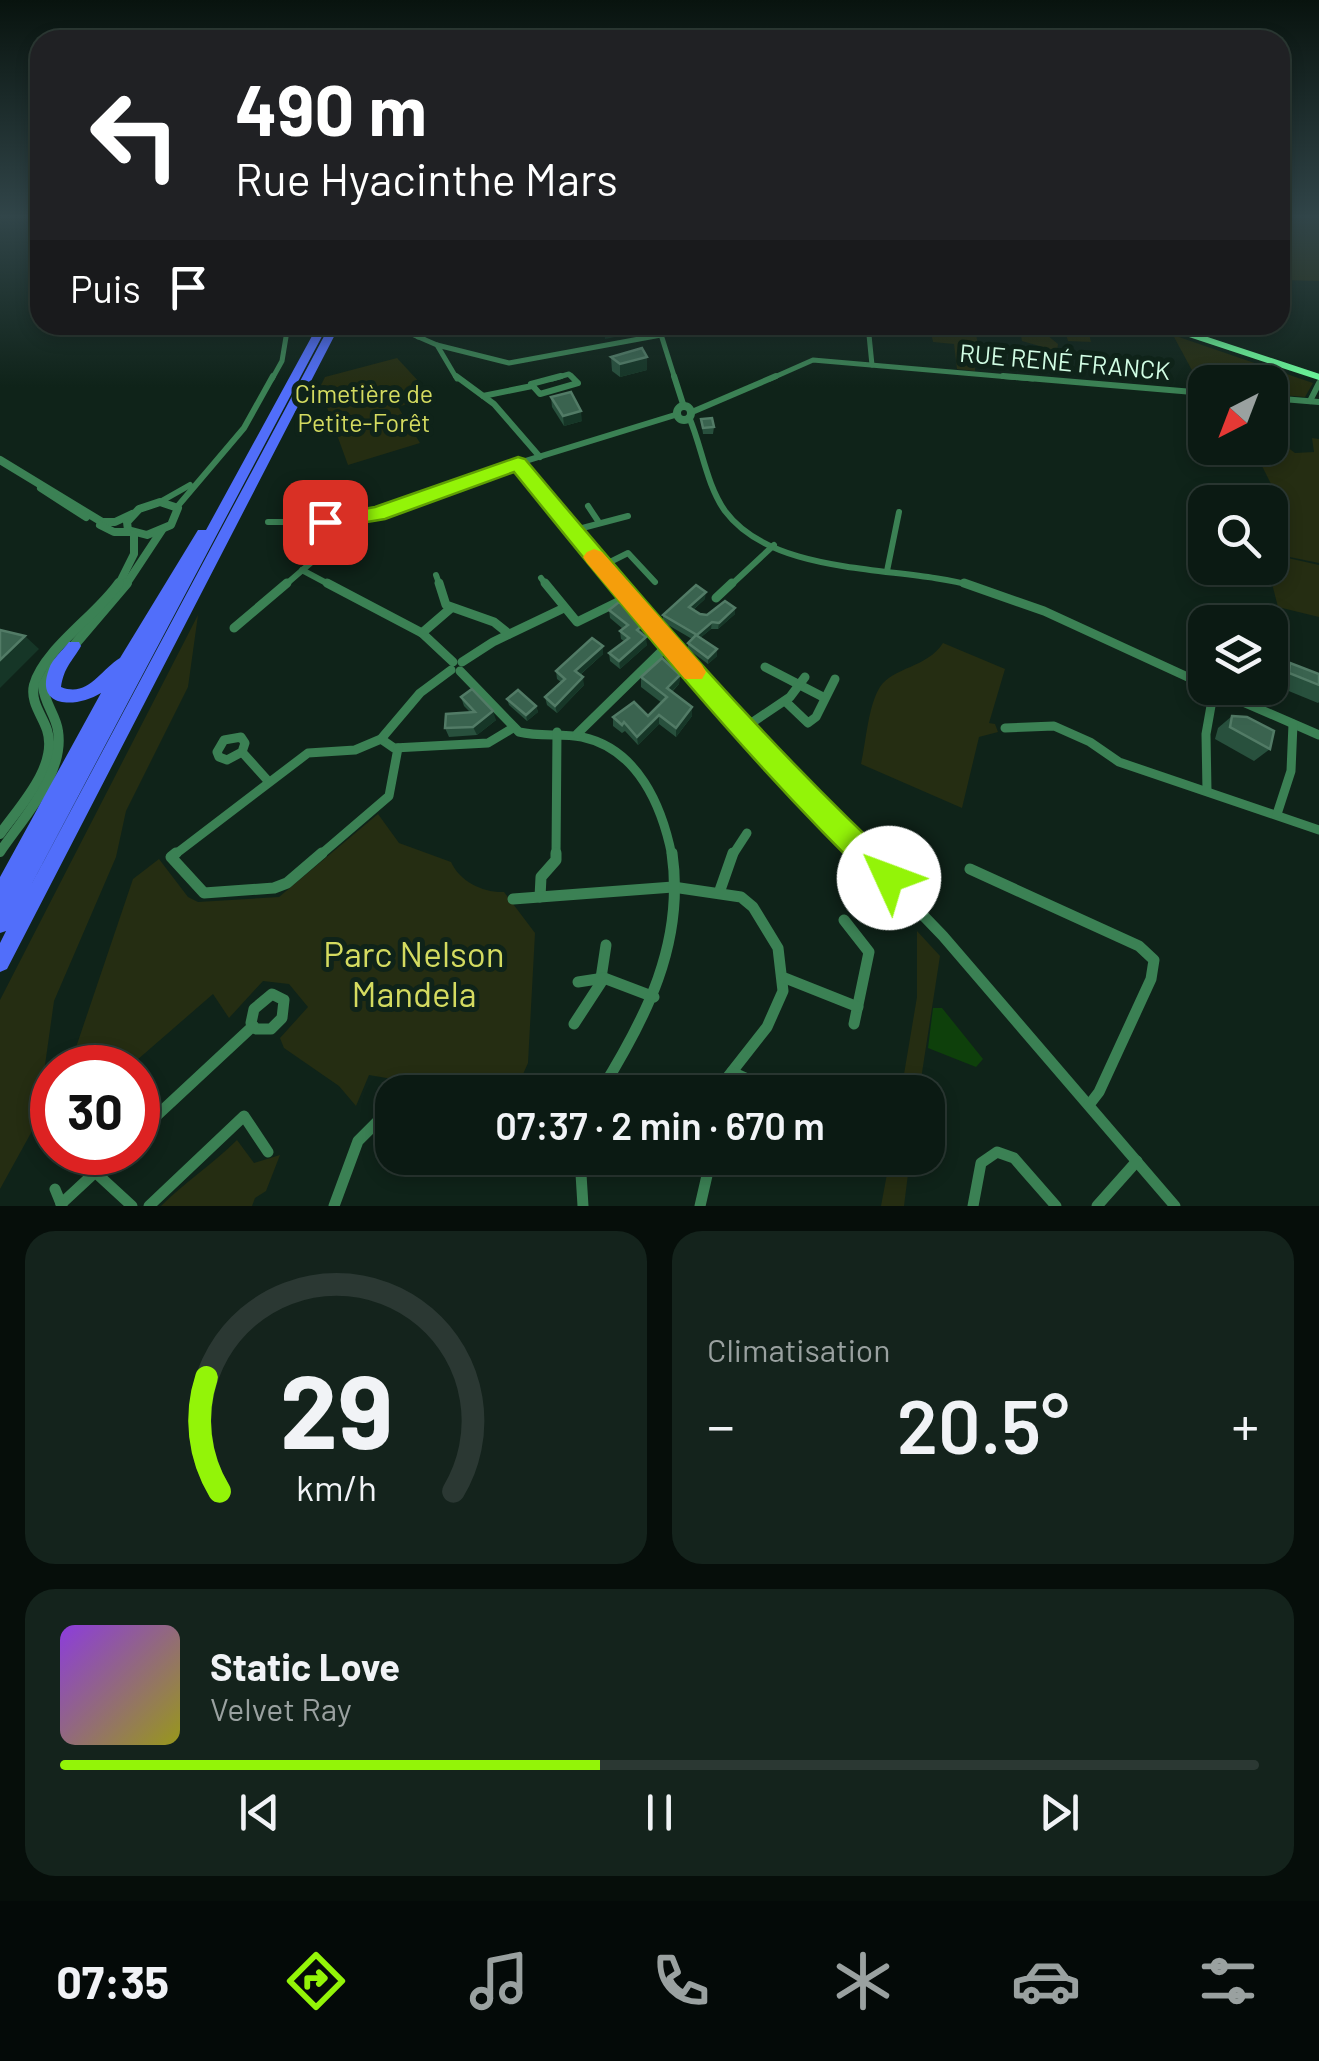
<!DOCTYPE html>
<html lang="fr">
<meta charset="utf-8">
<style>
:root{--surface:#0b1a13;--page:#14231c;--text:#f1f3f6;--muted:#9aa1a0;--line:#2b3833;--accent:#93f408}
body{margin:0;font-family:Barlow,sans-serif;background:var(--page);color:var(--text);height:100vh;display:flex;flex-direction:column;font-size:38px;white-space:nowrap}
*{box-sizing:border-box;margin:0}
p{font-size:32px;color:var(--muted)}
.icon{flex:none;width:55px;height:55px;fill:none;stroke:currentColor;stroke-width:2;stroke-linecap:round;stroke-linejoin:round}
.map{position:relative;height:1206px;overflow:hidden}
.details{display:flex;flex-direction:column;gap:25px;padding:25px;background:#060e0a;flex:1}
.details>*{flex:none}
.top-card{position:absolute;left:30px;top:30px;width:1260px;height:305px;border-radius:30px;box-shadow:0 5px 15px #0003,0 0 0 2px var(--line);background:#202124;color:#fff;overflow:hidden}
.needle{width:65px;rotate:222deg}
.controls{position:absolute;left:1188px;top:365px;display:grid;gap:20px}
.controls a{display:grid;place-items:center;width:100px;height:100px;border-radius:20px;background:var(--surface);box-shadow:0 5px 15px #0003,0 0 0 2px var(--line);font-size:50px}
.speed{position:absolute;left:30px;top:1045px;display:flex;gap:20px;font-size:50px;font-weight:700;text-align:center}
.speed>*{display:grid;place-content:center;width:130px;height:130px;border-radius:50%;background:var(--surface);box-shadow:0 5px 15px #0003,0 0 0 2px var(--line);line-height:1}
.speed .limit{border:15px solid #d22;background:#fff;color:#111}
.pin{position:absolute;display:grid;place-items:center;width:85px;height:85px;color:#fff;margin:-42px;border-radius:20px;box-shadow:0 5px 15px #0006}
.me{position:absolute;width:110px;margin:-55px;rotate:313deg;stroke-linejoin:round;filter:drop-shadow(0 0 8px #0008)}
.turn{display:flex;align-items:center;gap:35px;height:210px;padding:0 40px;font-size:45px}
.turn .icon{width:130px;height:130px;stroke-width:2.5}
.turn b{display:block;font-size:70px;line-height:85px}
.then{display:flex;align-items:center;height:95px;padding:0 40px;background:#0003;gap:20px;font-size:38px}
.big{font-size:75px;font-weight:600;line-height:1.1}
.details .widget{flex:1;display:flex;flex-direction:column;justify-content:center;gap:15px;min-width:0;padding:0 35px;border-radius:30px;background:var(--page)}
.details .dial{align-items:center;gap:0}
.dial svg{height:260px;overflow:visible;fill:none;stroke:var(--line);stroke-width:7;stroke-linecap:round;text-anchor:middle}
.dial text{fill:var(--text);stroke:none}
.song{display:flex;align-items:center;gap:30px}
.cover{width:120px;height:120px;border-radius:15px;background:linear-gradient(135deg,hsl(270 70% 55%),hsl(60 70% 35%))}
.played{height:10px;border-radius:5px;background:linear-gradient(90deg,var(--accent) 45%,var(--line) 45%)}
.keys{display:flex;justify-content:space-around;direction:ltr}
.heat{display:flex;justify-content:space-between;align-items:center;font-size:55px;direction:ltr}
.details .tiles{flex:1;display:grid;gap:25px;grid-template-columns:1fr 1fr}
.widget:last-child{grid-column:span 2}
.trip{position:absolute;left:375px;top:1075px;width:570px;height:100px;border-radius:30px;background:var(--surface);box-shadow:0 5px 15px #0003,0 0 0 2px var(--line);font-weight:600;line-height:100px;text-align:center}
.dock{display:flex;height:160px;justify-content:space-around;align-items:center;background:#040a08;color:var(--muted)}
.dock .icon{width:70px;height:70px}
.dock .current{color:var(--accent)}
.dock b{font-size:45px;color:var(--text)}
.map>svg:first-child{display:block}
</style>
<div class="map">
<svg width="1319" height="1206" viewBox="0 0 1319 1206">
<rect width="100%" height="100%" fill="#0f2319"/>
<g fill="#252d12">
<polygon points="1280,218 1319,218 1319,281 1280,280"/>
<polygon points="852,325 992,325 994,335 976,334 980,355 975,355 975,371 957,369 954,344 933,342 931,332"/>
<polygon points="1019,325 1087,325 1091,342 1068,341 1065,331 1042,331 1058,344 1057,351 1022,341"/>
<polygon points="1173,335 1313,383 1305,397 1270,394 1270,382 1205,382 1202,389"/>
<polygon points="397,358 432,396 398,407 420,443 348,465 325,402 317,393 325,377"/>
<polygon points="1270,434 1295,453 1314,452 1312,438 1319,439 1319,563 1270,553 1270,507 1283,508 1260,462 1244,457 1240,448 1270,448"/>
<polygon points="1270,554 1319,565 1319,617 1278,607 1268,568"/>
<polygon points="198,615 188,687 126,811 116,857 54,1001 37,1122 0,1189 0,1000"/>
<path d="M943,643L1005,669L989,723L995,724L998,732L979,737L962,808L861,764C866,742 868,706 880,687C893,667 927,668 943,643Z"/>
<path d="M378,814L399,843L451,862C460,882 484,893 504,892L535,933L528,1063L515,1092H468L369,1075L356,1106L339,1086L284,1048L280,1038L308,1007L289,984L263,981L229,1018L213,994L129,1067L69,1068L133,879L159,859L188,897L198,902L279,897Z"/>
<polygon points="917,931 940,956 919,1092 901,1092 917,997"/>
<path d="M237,1140L254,1163L280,1155L266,1191L255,1198L252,1206H161C186,1181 212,1165 237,1140Z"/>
<polygon points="890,1158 910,1158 904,1206 881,1206"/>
</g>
<polygon fill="#0e400b" points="933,1008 942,1008 983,1059 976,1067 928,1048"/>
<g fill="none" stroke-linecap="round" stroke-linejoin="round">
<g stroke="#3b8154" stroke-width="5">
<polyline points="391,325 437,345 509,363 661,335"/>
<polyline points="658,325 675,379"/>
<polyline points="868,325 872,365"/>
<polyline points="418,337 455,325"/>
<polyline points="437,345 457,379"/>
<polyline points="272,379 282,361 288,325"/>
<polyline points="552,379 569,374 574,379"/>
<polyline points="770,379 813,360 1033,379"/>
</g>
<g stroke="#3b8154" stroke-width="6">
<polyline points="456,376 494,404 540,457"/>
<polyline points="561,376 531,384 540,394 578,383 571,376"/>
<polyline points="674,376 684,407"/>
<polyline points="1003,376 1205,393"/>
<polyline points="483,396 532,386"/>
<polyline points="1270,398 1319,402"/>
<polyline points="1310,401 1319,383"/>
<polyline points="692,412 776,376"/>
<path d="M689,417C702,447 706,484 725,511C775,578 901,565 973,586"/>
<polyline points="518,463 620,586"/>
<polyline points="160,502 190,485"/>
<polyline points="588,506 598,521"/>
<polyline points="177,507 244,428 273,376"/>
<polyline points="268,522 330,522 372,515 480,475 675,415"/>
<polyline points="571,531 628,516"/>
<polyline points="602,566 628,553 655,582"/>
<polyline points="302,570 332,586"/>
<polyline points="887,571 899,512"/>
<polyline points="436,575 440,586"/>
<polyline points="541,578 547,586"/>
<polyline points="284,586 350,529 355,519"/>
<polyline points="730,586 774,545"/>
</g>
<g stroke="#3b8154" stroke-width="9">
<polyline points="327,583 422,633 453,662"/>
<polyline points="439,583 446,605 494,622 509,634"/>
<polyline points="545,583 577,622 628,597"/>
<polyline points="618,583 812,806 865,856"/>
<polyline points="964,583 1044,611 1205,685"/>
<polyline points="716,598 732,583"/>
<polyline points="234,628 287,583"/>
<polyline points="422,633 451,608"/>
<polyline points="462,662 493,642 564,608"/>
<polyline points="765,667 823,697"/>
<path d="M460,671L519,732C540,737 561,733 582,737C638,749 662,806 672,856"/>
<polyline points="1211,688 1319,735"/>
<polyline points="785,701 808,723 816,717 835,679"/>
<polyline points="744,728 790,697 805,677"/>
<polyline points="1005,728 1054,726 1090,742 1119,762 1319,830"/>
<polyline points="577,734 669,644"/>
<polygon points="241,737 245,743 242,752 227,760 219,757 217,752 224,740"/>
<polyline points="381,739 394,748 488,743 513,728"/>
<polyline points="242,752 269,782"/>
<polyline points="1207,791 1206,734 1214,689"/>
<polyline points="1277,814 1291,771 1293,724"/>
<polyline points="173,856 308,753 355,750 381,739 420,693 451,670"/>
<polyline points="319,856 389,796 398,748"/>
<polyline points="556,856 557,732"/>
<polyline points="732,856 747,833"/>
</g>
<g stroke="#3b8154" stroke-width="11">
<polyline points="176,853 171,857 204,893 274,888 287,883 322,853"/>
<polyline points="863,853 943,936 1175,1206"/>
<polyline points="970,869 1139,946 1154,960 1151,979 1099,1092 1089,1105"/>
<polyline points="719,893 733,853"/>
<polyline points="540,897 541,877 556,860 556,853"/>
<polyline points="513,899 673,887 741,897 753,907 778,948 783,991 767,1027 716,1092"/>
<polyline points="844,920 869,952 854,1024"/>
<polyline points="601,978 606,945"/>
<polyline points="785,978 858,1007"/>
<polyline points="578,982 604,978 654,997"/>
<polygon points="272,994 284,1000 282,1018 271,1029 256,1029 251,1023 254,1009"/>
<polyline points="574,1024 604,978"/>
<polyline points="732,1072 776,1092"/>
<path d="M600,1092C646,1018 685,943 672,853"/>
<polyline points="138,1133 253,1026"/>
<polyline points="580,1158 583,1206"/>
<polyline points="95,1172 132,1206"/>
<polyline points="55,1189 62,1206"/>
<polyline points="61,1204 117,1152"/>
<polyline points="149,1206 244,1116 268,1152"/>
<polyline points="334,1206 358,1141 392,1107"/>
<polyline points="700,1206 711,1158"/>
<polyline points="973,1206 981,1163 997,1152 1014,1158 1056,1206"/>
<polyline points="1097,1206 1137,1161"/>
</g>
<g stroke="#3b8154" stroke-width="8">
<circle cx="684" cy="413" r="7"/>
<polyline points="0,460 102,522 115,522 132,514"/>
<polyline points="41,488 86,517"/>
<polygon points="160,502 178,508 171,525 147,535 128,530 127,522 139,509"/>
<polyline points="100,525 114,532 130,532"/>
<polyline points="118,586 134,554 134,534"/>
<polyline points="125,586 162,530"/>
</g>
<g stroke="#3b8154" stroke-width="10">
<polyline points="70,650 127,583"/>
<path d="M0,834C19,807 59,766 47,730C42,715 30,702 34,685C44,649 97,615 119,583"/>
<path d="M0,852C22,819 65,774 58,731C56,715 44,703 43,686L55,664"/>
</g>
<polyline stroke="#6dfa9c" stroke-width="6" points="1162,325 1319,377"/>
<path fill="#516efa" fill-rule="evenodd" d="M318,325H328L29,889L330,325H340L7,969L0,972V943L6,931L0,933V877L101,693C77,708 34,709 49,669C52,659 63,650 69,642H79L81,646C72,662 64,667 61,687C88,698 100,670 120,658L198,530H206Z"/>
</g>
<g fill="#28503d">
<polygon points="611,357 647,357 647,370 620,377 612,371"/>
<polygon points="551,397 582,421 564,426 552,407"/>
<polygon points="701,419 714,427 713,434 703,434"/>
<polygon points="705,599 693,610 700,614 707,615 735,614 718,629 711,629 700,638 717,656 708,664 688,649 688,643 692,639 663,622 663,615"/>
<polygon points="609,610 645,623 646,630 642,634 647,645 620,669 610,661 609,653 624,641 621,639 620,631 623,629 610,618"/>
<polygon points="603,646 603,654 580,675 584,685 557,713 547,705 545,697 561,682 557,679 556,671"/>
<polygon points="1290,663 1319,674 1319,702 1318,703 1274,685 1276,675"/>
<polygon points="680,675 679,684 672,692 692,707 692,716 676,737 659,724 638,745 625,731 622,733 613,726 613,717 648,716 662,703 641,687 641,677"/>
<polygon points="461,697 496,720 477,735 449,737 445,728 470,712 464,706"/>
<polygon points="507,699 536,706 538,712 527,721 509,705"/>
<polygon points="1232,716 1270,749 1254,761 1215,739 1218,728"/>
</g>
<g fill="#163627">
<polygon points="624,325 625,335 605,339 604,329"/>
<polygon points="647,357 647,370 620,377 620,364"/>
<polygon points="581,411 582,421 564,426 563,416"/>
<polygon points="706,592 705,599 689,613 689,607"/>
<polygon points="735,608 735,614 718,629 719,623"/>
<polygon points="712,622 711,629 696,641 697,635"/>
<polygon points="645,623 646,630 637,637 637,630"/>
<polygon points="25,636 39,649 0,688 0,660"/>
<polygon points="646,637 647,645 620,669 619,661"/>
<polygon points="603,646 603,654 576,678 575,671"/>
<polygon points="717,649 717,656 708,664 708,658"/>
<polygon points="680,675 679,684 666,697 667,688"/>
<polygon points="583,677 584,685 557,713 555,706"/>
<polygon points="536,706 538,712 527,721 526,715"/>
<polygon points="692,707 692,716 676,737 676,728"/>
<polygon points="493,711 496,720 477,735 473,727"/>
<polygon points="659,715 659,724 638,745 637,737"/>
</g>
<g fill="#3a634f" stroke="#527b66" stroke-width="2.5">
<polygon points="602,325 624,325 604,329"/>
<polygon points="642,348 647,357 620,364 611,357"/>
<polygon points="571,392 581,411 563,416 551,397"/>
<polygon points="712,418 714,427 703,428 701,419"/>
<polygon points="696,585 706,592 689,607 700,614 707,615 725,601 735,608 719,623 712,622 697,635 663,615"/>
<polygon points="619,602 645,623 637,630 646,637 619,661 609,653 629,638 620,631 628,625 609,610"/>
<polygon points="0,630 25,636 0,660"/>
<polygon points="696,635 717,649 708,658 688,643"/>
<polygon points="592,638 603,646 575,671 583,677 555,706 545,697 565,679 556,671"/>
<polygon points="662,658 680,675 667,688 692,707 676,728 659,715 637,737 624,722 622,725 613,717 634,702 648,716 667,697 641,677"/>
<polygon points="1290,663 1319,674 1319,685 1289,673"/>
<polygon points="472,689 493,711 473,727 445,728 446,714 475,712 461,697"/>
<polygon points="518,690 536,706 526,715 507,699"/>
<polygon points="1232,716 1247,717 1274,731 1270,749 1230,727"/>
</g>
<linearGradient id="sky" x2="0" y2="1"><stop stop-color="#08130e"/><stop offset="0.56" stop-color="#314549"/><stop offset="1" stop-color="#314549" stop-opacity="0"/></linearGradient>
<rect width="1319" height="387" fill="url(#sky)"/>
<path fill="#93f408" stroke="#609f05" stroke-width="2.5" d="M518,457L525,459C644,601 764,742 900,868L904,878L900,888L889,893L879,888C746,760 630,616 514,472L385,519L325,529L315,522L318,517L375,507Z"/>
<polygon fill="#f59e0b" points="594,549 602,552 702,665 706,672 702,679 685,679 587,563 583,557 587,552"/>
<g text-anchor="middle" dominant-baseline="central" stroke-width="10" stroke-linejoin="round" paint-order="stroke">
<g font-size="25" fill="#d2fee5" stroke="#0f2319">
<text transform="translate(1065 361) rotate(5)">RUE RENÉ FRANCK</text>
</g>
<g font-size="25" fill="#d4db60" stroke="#0f2319">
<text x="364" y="393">Cimetière de<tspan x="364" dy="29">Petite-Forêt</tspan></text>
</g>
<g font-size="35" fill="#d4db60" stroke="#0f2319">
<text x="414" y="953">Parc Nelson<tspan x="414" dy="40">Mandela</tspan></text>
</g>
</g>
</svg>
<div class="controls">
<a><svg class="needle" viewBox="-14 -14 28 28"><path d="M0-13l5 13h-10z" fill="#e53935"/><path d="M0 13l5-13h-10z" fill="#9aa1a0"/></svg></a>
<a><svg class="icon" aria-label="search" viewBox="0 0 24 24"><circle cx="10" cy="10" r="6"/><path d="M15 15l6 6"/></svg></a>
<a><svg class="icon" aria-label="layers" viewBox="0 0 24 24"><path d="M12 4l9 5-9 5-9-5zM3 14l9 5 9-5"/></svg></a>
</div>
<div class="speed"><div class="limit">30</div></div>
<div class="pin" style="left:325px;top:522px;background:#d93025"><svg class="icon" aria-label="arrive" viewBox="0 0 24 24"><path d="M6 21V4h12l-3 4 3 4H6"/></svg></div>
<svg class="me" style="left:889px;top:878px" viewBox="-20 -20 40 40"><circle r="19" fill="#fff"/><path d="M0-13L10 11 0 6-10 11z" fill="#93f408"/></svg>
<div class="trip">07:37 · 2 min · 670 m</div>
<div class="top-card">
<div class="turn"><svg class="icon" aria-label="left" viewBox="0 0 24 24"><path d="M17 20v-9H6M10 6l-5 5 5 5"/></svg><div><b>490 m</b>Rue Hyacinthe Mars</div></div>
<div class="then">Puis<svg class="icon" aria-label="arrive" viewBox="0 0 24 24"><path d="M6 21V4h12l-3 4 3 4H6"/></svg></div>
</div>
</div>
<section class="details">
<div class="tiles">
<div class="widget dial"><svg viewBox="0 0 100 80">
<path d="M14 69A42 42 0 1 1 86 69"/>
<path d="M14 69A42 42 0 0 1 10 34" stroke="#93f408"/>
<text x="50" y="56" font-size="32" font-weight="700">29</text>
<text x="50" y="72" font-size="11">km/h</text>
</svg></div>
<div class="widget"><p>Climatisation</p>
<div class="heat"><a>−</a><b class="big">20.5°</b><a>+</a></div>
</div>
<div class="widget">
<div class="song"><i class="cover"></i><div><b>Static Love</b><p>Velvet Ray</p></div></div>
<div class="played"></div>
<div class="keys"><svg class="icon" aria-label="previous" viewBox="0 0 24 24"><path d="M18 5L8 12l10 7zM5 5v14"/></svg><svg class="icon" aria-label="pause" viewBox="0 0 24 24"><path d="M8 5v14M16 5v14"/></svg><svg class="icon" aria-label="next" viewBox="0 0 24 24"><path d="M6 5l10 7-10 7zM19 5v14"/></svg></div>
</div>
</div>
</section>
<nav class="dock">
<b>07:35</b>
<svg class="icon current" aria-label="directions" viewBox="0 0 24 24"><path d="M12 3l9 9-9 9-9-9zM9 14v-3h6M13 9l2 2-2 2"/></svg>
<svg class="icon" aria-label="music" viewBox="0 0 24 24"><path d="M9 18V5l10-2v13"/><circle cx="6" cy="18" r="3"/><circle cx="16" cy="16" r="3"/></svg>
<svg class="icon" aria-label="phone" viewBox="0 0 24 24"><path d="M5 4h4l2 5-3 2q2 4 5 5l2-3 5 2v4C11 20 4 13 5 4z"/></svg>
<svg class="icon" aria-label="climate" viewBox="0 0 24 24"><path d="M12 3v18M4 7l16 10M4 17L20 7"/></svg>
<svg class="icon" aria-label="car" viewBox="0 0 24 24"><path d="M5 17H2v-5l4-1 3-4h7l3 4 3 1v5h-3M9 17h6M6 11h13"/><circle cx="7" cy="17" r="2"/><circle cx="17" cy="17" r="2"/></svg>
<svg class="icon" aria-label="filters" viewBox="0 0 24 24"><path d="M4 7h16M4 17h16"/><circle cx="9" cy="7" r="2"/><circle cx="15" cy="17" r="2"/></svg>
</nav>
